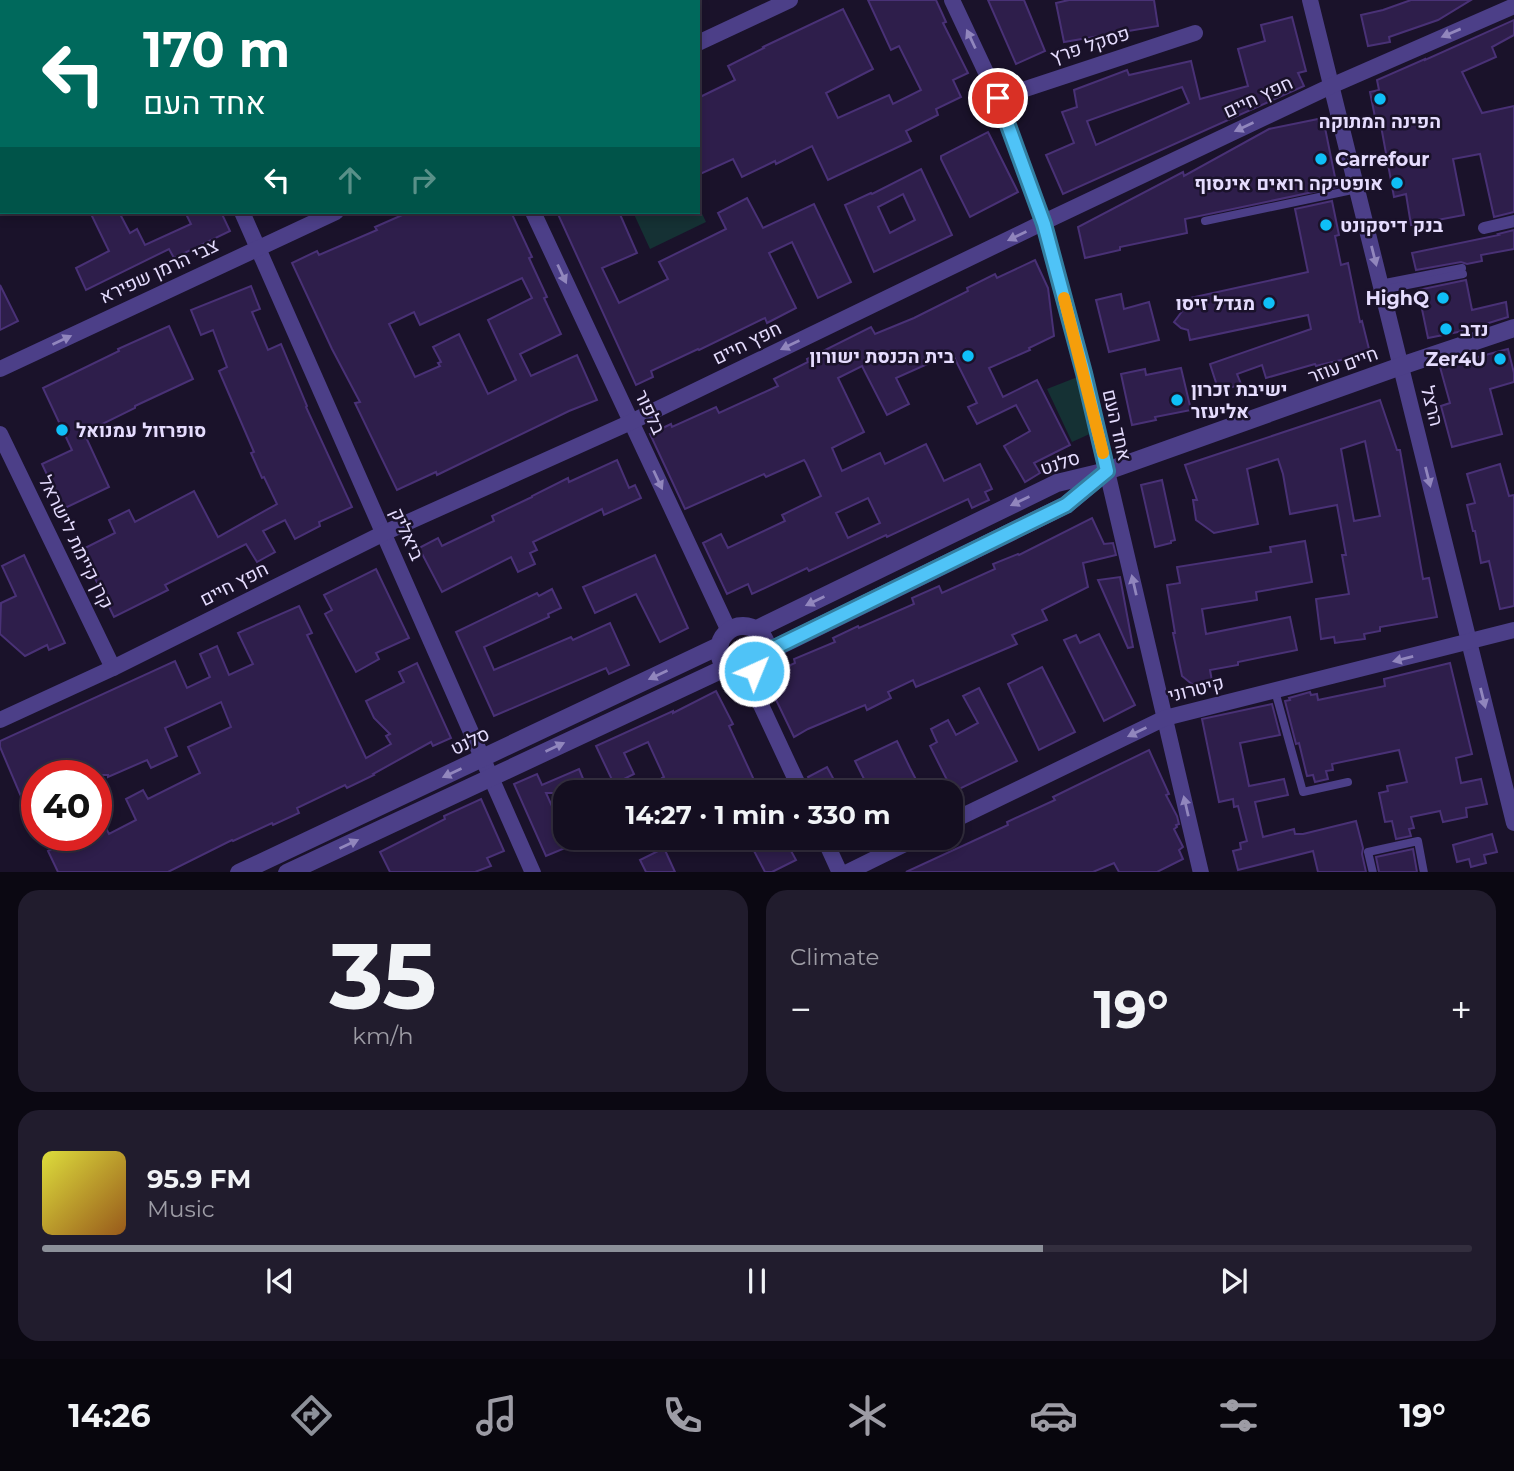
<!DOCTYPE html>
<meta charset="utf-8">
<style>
:root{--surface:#140e20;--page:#211c2d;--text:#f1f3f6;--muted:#9d9ca5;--line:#332e3e;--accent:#8c9099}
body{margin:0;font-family:Montserrat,Heebo,sans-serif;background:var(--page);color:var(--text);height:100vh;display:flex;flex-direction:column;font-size:26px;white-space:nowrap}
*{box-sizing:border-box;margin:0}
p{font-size:23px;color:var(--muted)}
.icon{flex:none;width:38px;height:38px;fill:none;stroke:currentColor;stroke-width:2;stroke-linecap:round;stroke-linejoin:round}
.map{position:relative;height:872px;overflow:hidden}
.side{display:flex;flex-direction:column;gap:18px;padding:18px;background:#0b0812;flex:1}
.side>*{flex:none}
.guide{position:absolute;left:0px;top:0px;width:700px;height:214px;box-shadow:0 4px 10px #0003,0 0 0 2px var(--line);background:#00695c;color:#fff;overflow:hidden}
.speed{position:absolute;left:21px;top:760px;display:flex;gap:14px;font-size:35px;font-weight:700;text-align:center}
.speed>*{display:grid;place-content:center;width:91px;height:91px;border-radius:50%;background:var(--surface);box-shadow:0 4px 10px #0003,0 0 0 2px var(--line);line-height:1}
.speed .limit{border:10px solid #d22;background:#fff;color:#111}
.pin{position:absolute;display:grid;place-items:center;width:60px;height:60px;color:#fff;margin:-30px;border:4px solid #fff;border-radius:50%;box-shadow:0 2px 7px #0007}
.me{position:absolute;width:77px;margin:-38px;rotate:44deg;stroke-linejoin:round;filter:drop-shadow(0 0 5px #0008)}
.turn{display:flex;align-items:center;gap:24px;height:147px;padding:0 28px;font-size:32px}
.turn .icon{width:91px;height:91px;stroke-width:2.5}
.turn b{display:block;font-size:49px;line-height:60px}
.lanes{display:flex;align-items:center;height:66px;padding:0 28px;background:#0003;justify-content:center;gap:35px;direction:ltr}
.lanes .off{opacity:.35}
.big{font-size:52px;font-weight:700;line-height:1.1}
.side .widget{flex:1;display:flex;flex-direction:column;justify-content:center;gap:10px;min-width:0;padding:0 24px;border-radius:21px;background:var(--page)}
.side .dial{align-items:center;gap:0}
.dial b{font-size:91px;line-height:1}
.song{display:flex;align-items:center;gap:21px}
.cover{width:84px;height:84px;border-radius:10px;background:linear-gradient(135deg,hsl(60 70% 55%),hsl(30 70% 35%))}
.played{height:7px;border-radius:4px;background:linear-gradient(90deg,var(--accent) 70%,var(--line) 70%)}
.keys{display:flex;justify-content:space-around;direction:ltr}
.heat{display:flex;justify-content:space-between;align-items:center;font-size:38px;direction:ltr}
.side .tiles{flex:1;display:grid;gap:18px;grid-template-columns:1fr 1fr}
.widget:last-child{grid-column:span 2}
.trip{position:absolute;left:553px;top:780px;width:410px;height:70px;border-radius:21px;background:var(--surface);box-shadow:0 4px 10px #0003,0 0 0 2px var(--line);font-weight:700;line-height:70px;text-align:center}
.dock{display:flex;height:112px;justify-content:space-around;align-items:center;background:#08060d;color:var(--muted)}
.dock .icon{width:49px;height:49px}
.dock .on{color:var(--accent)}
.dock b{font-size:32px;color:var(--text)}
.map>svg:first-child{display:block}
</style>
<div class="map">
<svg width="1514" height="873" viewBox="0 0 1514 873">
<rect width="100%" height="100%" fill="#1a122a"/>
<g fill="#153134">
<polygon points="698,205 706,222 650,249 633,212 698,212"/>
<polygon points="1080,376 1094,432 1072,442 1047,389"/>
</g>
<g fill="#2e1e4b" stroke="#493176" stroke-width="2" fill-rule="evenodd">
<polygon points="868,0 936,0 946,22 943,23 968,73 953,80 961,97 936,109 938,115 906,131 911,141 828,180 812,146 776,164 775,161 742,177 733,159 698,175 698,98 735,80 728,66 764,48 763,47 843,9 873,69 826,93 838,118 889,95 893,104 921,90 899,46 891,50"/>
<polygon points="988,0 1024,0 1045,51 1016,64"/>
<polygon points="1069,0 1154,0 1158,26 1064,42 1056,3"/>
<polygon points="1411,0 1471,0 1438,20 1389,37 1390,42 1368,46 1361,15 1383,10"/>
<path d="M1292,17L1306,71L1298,73L1304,86L1063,194L1046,155L1074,143L1062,112L1077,107L1074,90L1127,70L1129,75L1191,61L1200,99L1248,86L1238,49L1265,41L1261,25ZM1182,87L1189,103L1096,145L1087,121Z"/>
<polygon points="1514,20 1514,35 1492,47 1496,57 1462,72 1482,113 1514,106 1514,212 1494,217 1480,154 1453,159 1464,215 1411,225 1406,194 1394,197 1381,126 1377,127 1370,92 1379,90 1377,80 1425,59 1425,60"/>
<polygon points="1323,118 1337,187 1185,219 1187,233 1120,247 1120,250 1085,258 1078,227 1183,172 1184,176 1269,129"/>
<polygon points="988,132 1018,192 970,217 941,159 941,156"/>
<path d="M921,169L952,235L874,272L845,205L871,193L872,194ZM903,194L915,220L890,233L878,207Z"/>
<polygon points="747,198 763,228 814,204 851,282 818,298 792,242 769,253 796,308 767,323 765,318 699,350 698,349 651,371 653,377 636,385 557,212 619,212 637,253 602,268 619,303 668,279 659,262 726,229 718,213"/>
<polygon points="1332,201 1339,235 1335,236 1341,265 1348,263 1360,322 1362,321 1370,353 1316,366 1315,364 1266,378 1262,365 1237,374 1241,384 1219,392 1210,364 1311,329 1308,315 1190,340 1188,330 1181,328 1174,322 1183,310 1181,300 1308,272 1295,209"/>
<polygon points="90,212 119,212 130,233 137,229 145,245 191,224 185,212 221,212 230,231 174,258 169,249 86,290 76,268 109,251"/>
<path d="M409,212H511L532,257L529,258L547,297L544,298L561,334L520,354L531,376L577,355L597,400L569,411L437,475L436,472L397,490L355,403L360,402L332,349L292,263L317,251L319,255L377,230L375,227ZM522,278L532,298L488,320L516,380L488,394L459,334L433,347L441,362L438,363L440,366L415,377L389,324L414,312L420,325Z"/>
<polygon points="1514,230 1514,249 1481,255 1482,261 1467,264 1461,262 1416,270 1412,253 1499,235 1498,234"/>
<path d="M1035,260L1048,288L1054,336L1029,348L1030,350L989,368L1003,397L1037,380L1070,445L1034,463L1040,473L1025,482L1004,446L1030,431L1016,405L977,424L968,407L977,403L952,353L896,378L909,404L887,415L862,366L838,378L864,432L832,448L842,471L880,453L885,464L926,444L944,481L980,464L992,489L985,492L989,500L972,508L968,499L887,537L886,535L809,571L807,568L752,594L748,584L727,594L703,543L721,534L728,548L785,521L782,515L821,496L806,463L804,460L766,477L764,474L685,509L650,434L671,424L672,427L716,407L719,413L778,386L774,379L808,362L807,359L871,327L875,334L914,318L968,291L967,288L995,274L997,278ZM868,498L880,523L848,538L836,513Z"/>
<polygon points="1466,280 1472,310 1506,302 1508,317 1463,331 1428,338 1418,290"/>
<polygon points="0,285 18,321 0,330"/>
<polygon points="251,286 260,309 252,312 268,350 281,344 307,406 306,407 352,507 319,522 320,526 295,539 285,520 263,531 275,552 257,562 246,544 165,585 168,590 114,617 81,550 115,533 109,520 129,510 135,522 194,491 218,537 277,504 264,477 262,478 251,453 254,452 219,371 227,367 213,330 201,335 191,310"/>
<polygon points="1121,294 1124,309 1149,302 1159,340 1109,352 1096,300"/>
<polygon points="169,326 193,379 135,406 135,408 84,433 109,487 63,509 42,464 72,450 43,388 119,351 118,349"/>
<polygon points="1508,349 1514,373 1514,382 1490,389 1502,434 1452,447 1441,406 1450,403 1440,367"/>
<polygon points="1181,368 1191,410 1155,417 1156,420 1132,425 1121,374 1145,369 1146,375"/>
<path d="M1380,400L1397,450H1400L1423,579L1429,578L1437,617L1380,627V631L1364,634L1365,639L1335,643L1334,637L1321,639L1316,599L1349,594L1342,555H1346L1337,505L1290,514L1283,474L1278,459L1247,469L1258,524L1214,533L1196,520L1193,500H1197L1185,465ZM1365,441L1380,516L1354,521L1341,449Z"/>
<polygon points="617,460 629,488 635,485 641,498 604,515 602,509 533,542 537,550 530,553 535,564 518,572 511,557 442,592 419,548 438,538 442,546 448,543 494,521 492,516 532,497 532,496 568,478 569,482"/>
<polygon points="1500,464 1509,496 1514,495 1514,606 1500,609 1489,561 1481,563 1475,531 1473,531 1467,505 1475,503 1467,474"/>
<polygon points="1162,480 1175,540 1171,541 1171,543 1155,547 1141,485"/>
<polygon points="1092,518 1104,544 1113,543 1116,555 1083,563 1088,587 1042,610 1047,620 1012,635 1017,644 916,687 913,680 888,692 891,698 867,710 865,705 808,729 794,737 765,677 795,663 794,659 835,642 833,638 858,626 859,628 914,604 912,598 939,586 942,593 995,569 993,564 1018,554 1019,555"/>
<polygon points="1305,541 1312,582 1256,592 1257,600 1202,609 1206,634 1290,617 1297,650 1238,662 1238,665 1210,670 1212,681 1193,685 1182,676 1173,633 1175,633 1167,585 1180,583 1177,567 1271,552 1270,547"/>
<polygon points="24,555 65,643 49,650 47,645 25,656 0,634 1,603 16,596 2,566"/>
<polygon points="655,555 688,628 660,642 636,594 595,613 583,587"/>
<polygon points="376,569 409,638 376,653 379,659 356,672 325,614 332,610 324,595"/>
<polygon points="1120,577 1133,647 1128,648 1098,580"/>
<polygon points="552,589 561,608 548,614 549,617 484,647 494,670 571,637 573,640 610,623 629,665 609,674 606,668 494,716 456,632 537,593 539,596"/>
<polygon points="299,606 312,633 307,635 366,758 391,744 386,736 390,734 374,718 366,701 404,682 399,672 417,663 451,738 433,746 431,742 373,774 374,775 347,788 345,785 297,808 299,813 273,825 272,823 233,841 232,840 168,872 58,872 48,851 82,835 96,835 96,809 109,834 136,820 126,799 143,790 148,799 200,773 188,747 231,727 221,702 165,728 177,756 151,768 147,760 108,777 108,775 37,775 37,834 0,747 0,741 175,661 187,688 210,677 200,654 217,646 229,675 253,664 238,633"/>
<polygon points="1099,634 1135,705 1104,721 1064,640 1076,635 1080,643"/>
<polygon points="1450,663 1472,754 1456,758 1461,783 1481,779 1487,804 1466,808 1467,817 1443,822 1440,811 1411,817 1414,828 1409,829 1411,836 1396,839 1392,821 1385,822 1379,793 1388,791 1387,786 1407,782 1399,750 1332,764 1333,770 1326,771 1328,779 1315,782 1313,775 1307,776 1299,743 1296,744 1285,701 1290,700 1289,698 1310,692 1311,695 1317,694 1318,700 1385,686 1384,679"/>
<polygon points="1042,667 1075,732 1039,750 1008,684"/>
<polygon points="979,688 1017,761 953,792 930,746 937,742 931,729 948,720 956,735 978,723 963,696"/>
<polygon points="716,691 733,724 729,726 760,793 677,793 675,788 668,791 662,778 664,777 648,742 624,753 634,774 614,784 596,746 673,711 673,713"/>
<polygon points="1272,704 1280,735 1240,743 1249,786 1284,779 1288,795 1255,802 1263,837 1294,829 1295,834 1303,834 1356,821 1363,848 1362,854 1366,872 1318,872 1313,851 1238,870 1233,851 1241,849 1240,843 1247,841 1238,806 1234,807 1233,799 1219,802 1202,719"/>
<polygon points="897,741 910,768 923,793 871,793 855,761"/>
<polygon points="1149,750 1169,794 1166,795 1177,816 1179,824 1176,825 1177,827 1174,829 1183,847 1179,850 1183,859 1157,872 1119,872 1114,863 1093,872 906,872 1008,825 1007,822 1055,800 1053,797"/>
<polygon points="827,767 841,793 816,793 808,777"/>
<polygon points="579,769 589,793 546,793 570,846 546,856 514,784 537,774 542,785"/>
<polygon points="481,799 504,851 487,858 491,866 475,872 390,872 380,852 445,819 444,816"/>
<polygon points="1492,834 1497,852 1484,855 1486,863 1471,867 1469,859 1457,862 1453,845"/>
<polygon points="758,838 784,838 796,860 772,872 765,872 753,849 761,845"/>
<polygon points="664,848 675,872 646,872 640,860"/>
<polygon points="1413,849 1417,872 1379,872 1376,857"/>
</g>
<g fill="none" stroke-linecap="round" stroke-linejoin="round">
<g stroke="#4c3f88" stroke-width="8">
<polyline points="1205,221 1357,189"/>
<polyline points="1380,284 1462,268"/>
<polyline points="1382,290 1463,274"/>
<polyline points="1275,691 1303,792 1348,782"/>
<polyline points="1373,873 1368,852 1418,841 1424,873"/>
</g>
<polyline stroke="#4c3f88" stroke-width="12" points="1484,228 1514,221"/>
<g stroke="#4c3f88" stroke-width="16">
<polyline points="435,0 436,2"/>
<polyline points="952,0 998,98 1044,224 1084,373 1201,873"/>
<polyline points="1310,0 1514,823"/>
<polyline points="31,2 35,0"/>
<polyline points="0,15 2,15"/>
<polyline points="698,43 790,0"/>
<polyline points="998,98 1195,33"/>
<polyline points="242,212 533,873"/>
<polyline points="533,212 729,631"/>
<polyline points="0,369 336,212"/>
<polyline points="0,434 113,668"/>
<polyline points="746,673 802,793"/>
<polyline points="0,720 113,668 384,533 631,422 1044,222 1331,86 1514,6"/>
<polyline points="950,822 1165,718 1514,630"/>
<polyline points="824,838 840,873"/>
<polyline points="846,873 917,838"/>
</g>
<g stroke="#4c3f88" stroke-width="18">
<circle cx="743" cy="650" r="24"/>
<polyline points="755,630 1057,483 1107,471 1401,366 1514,328"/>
<polyline points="767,652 1066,505 1103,474"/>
<polyline points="239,873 719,646"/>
<polyline points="287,873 727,667"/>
</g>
</g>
<defs><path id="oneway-solid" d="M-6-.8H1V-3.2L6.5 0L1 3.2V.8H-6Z" transform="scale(1.75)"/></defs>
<g fill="#9186bd">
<use href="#oneway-solid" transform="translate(1451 33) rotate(157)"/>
<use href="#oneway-solid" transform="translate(971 39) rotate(-115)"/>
<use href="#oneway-solid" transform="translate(1244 127) rotate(155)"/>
<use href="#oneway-solid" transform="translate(1017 236) rotate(154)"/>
<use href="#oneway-solid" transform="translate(1374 256) rotate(76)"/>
<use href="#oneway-solid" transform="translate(562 274) rotate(65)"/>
<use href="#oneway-solid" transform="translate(62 340) rotate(-25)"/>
<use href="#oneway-solid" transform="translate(790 345) rotate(154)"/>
<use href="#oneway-solid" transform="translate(1428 477) rotate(76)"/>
<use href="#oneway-solid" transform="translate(658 480) rotate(65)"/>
<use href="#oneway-solid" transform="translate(1020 501) rotate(154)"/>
<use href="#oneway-solid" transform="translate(1134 585) rotate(-103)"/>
<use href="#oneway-solid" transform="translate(815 601) rotate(154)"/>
<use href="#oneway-solid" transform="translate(1403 659) rotate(166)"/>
<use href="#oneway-solid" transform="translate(658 675) rotate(155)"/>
<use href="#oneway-solid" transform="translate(1483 698) rotate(76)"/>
<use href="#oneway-solid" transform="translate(1137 732) rotate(154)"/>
<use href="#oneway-solid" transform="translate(555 747) rotate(-25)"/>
<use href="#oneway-solid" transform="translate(452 773) rotate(155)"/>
<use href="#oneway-solid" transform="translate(1186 806) rotate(-103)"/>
<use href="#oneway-solid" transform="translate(349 844) rotate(-25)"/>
</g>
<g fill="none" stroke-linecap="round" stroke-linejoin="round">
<defs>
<path id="route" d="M754,671C761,665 764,661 766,652L1066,505L1107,471L1084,373L1044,224L998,98"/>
</defs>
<use href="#route" stroke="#337fa1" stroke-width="18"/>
<use href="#route" stroke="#4fc3f7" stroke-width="12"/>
<polyline stroke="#f59e0b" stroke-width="12" points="1064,298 1103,453"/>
</g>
<g fill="#0fbff7" stroke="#1a122a" stroke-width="2.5">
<circle cx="1380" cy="99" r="7"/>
<circle cx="1321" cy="159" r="7"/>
<circle cx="1397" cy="183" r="7"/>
<circle cx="1326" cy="225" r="7"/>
<circle cx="1443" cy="298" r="7"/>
<circle cx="1269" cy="303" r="7"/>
<circle cx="1446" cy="329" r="7"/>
<circle cx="968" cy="356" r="7"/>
<circle cx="1500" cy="359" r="7"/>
<circle cx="1177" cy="400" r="7"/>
<circle cx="62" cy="430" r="7"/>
</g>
<g text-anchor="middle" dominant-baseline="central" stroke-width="5" stroke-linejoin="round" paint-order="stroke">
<g font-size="19" fill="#e5dcfe" stroke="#1a122a">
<text transform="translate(1090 45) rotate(-18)">פסקל פרץ</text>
<text transform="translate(1258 97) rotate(-25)">חפץ חיים</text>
<text transform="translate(159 271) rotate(-25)">צבי הרמן שפירא</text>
<text transform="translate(747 343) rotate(-26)">חפץ חיים</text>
<text transform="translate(1343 365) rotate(-20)">חיים עוזר</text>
<text transform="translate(1432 406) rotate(76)">הרצל</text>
<text transform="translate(650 412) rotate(65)">בלפור</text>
<text transform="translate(1117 425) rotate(77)">אחד העם</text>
<text transform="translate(1060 463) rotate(-18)">סלנט</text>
<text transform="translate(407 534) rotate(66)">ביאליק</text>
<text transform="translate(76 542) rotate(64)">קרן קיימת לישראל</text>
<text transform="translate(234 584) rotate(-27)">חפץ חיים</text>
<text transform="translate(1196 689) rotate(-14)">קיטרוני</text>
<text transform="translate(470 741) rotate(-25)">סלנט</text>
</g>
<g font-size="19" font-weight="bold" fill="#e5dcfe" stroke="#1a122a" text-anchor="start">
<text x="1380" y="121" text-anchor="middle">הפינה המתוקה</text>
<text x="1335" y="159">Carrefour</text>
<text x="1383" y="183" text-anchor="end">אופטיקה רואים אינסוף</text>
<text x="1340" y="225">בנק דיסקונט</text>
<text x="1429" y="298" text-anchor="end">HighQ</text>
<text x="1255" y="303" text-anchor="end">מגדל זיסו</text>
<text x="1460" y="329">נדב</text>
<text x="954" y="356" text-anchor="end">בית הכנסת ישורון</text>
<text x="1486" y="359" text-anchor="end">Zer4U</text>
<text x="1191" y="389">ישיבת זכרון<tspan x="1191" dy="22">אליעזר</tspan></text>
<text x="76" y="430">סופרזול עמנואל</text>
</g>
</g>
</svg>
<div class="speed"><div class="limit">40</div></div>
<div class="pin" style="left:998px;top:98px;background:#d93025"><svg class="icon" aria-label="arrive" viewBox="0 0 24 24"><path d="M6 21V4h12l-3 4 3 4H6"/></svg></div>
<svg class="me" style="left:754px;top:671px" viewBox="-20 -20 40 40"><circle r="17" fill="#4fc3f7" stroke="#fff" stroke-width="3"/><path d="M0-11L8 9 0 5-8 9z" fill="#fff"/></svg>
<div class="trip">14:27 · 1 min · 330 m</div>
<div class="guide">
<div class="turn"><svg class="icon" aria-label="left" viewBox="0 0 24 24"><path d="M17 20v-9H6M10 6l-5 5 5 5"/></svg><div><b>170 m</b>אחד העם</div></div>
<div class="lanes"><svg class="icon" aria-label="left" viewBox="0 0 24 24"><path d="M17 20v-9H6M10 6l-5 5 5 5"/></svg><svg class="icon off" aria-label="ahead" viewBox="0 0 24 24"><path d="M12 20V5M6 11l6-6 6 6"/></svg><svg class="icon off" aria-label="right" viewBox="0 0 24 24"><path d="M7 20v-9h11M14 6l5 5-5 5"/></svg></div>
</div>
</div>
<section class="side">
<div class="tiles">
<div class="widget dial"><b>35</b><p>km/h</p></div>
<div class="widget"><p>Climate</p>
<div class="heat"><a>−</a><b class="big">19°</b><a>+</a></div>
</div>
<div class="widget">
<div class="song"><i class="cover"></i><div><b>95.9 FM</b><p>Music</p></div></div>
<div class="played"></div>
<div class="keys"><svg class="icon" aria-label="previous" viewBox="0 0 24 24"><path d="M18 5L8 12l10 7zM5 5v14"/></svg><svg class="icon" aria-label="pause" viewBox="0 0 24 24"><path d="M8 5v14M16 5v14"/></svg><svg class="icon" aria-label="next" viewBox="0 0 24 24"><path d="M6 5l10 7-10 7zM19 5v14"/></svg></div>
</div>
</div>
</section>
<nav class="dock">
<b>14:26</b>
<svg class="icon on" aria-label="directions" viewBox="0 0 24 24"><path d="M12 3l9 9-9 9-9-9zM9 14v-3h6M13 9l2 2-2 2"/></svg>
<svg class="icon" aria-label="music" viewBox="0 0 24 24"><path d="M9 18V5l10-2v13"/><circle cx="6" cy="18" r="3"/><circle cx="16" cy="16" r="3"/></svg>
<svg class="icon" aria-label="phone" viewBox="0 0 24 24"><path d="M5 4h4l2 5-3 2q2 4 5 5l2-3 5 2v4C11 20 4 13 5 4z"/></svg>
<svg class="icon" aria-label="climate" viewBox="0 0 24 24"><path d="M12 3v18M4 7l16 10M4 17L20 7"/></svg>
<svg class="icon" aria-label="car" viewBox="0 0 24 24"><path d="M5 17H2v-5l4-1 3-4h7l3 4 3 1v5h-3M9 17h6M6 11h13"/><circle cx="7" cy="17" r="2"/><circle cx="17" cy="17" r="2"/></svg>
<svg class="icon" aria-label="filters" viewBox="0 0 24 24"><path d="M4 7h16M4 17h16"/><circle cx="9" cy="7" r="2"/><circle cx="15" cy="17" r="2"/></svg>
<b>19°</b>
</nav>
